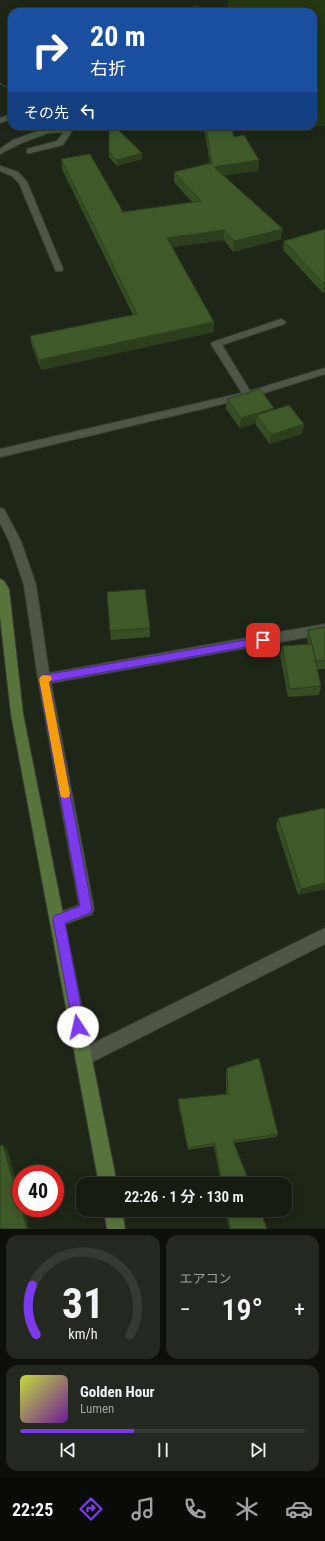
<!DOCTYPE html>
<html lang="ja">
<meta charset="utf-8">
<style>
:root{--surface:#161c12;--page:#232920;--text:#f1f3f6;--muted:#9ea19f;--line:#353a32;--accent:#7c3aed}
body{margin:0;font-family:"Roboto Condensed","Noto Sans JP",sans-serif;background:var(--page);color:var(--text);height:100vh;display:flex;flex-direction:column;font-size:15px;white-space:nowrap}
*{box-sizing:border-box;margin:0}
p{font-size:13px;color:var(--muted)}
.icon{flex:none;width:22px;height:22px;fill:none;stroke:currentColor;stroke-width:2;stroke-linecap:round;stroke-linejoin:round}
.map{position:relative;height:1229px;overflow:hidden}
.sheet{display:flex;flex-direction:column;gap:6px;padding:6px;background:#0c0f0a;flex:1}
.sheet>*{flex:none}
.hud{position:absolute;left:8px;top:8px;width:309px;height:122px;border-radius:12px;box-shadow:0 2px 10px #0003,0 0 0 1px var(--line);background:#1a4fa0;color:#fff;overflow:hidden}
.speed{position:absolute;left:12px;top:1165px;display:flex;gap:8px;font-size:20px;font-weight:700;text-align:center}
.speed>*{display:grid;place-content:center;width:52px;height:52px;border-radius:50%;background:var(--surface);box-shadow:0 2px 10px #0003,0 0 0 1px var(--line);line-height:1}
.speed .limit{border:6px solid #d22;background:#fff;color:#111}
.pin{position:absolute;display:grid;place-items:center;width:34px;height:34px;color:#fff;margin:-17px;border-radius:8px;box-shadow:0 2px 6px #0006}
.me{position:absolute;width:44px;margin:-22px;rotate:350deg;stroke-linejoin:round;filter:drop-shadow(0 0 3px #0008)}
.turn{display:flex;align-items:center;gap:14px;height:84px;padding:0 16px;font-size:18px}
.turn .icon{width:52px;height:52px;stroke-width:2.5}
.turn b{display:block;font-size:28px;line-height:34px}
.then{display:flex;align-items:center;height:38px;padding:0 16px;background:#0003;gap:8px;font-size:15px}
.big{font-size:30px;font-weight:600;line-height:1.1}
.sheet .widget{flex:1;display:flex;flex-direction:column;justify-content:center;gap:6px;min-width:0;padding:0 14px;border-radius:12px;background:var(--page)}
.sheet .dial{align-items:center;gap:0}
.dial svg{height:104px;overflow:visible;fill:none;stroke:var(--line);stroke-width:7;stroke-linecap:round;text-anchor:middle}
.dial text{fill:var(--text);stroke:none}
.song{display:flex;align-items:center;gap:12px}
.cover{width:48px;height:48px;border-radius:6px;background:linear-gradient(135deg,hsl(70 70% 55%),hsl(280 70% 35%))}
.played{height:4px;border-radius:2px;background:linear-gradient(90deg,var(--accent) 40%,var(--line) 40%)}
.keys{display:flex;justify-content:space-around;direction:ltr}
.heat{display:flex;justify-content:space-between;align-items:center;font-size:22px;direction:ltr}
.sheet .tiles{flex:1;display:grid;gap:6px;grid-template-columns:1fr 1fr}
.widget:last-child{grid-column:span 2}
.trip{position:absolute;left:76px;top:1177px;width:216px;height:40px;border-radius:12px;background:var(--surface);box-shadow:0 2px 10px #0003,0 0 0 1px var(--line);font-weight:600;line-height:40px;text-align:center}
.tabs{display:flex;height:64px;justify-content:space-around;align-items:center;background:#090b07;color:var(--muted)}
.tabs .icon{width:28px;height:28px}
.tabs .on{color:var(--accent)}
.tabs b{font-size:18px;color:var(--text)}
.map>svg:first-child{display:block}
</style>
<div class="map">
<svg width="325" height="1229" viewBox="0 0 325 1229">
<rect width="100%" height="100%" fill="#1e2618"/>
<polygon fill="#243612" points="228,0 325,0 325,126 239,132 228,126 313,126 313,12 225,12 227,9"/>
<g fill="none" stroke-linecap="round" stroke-linejoin="round">
<defs>
<g id="street">
<polygon points="12,114 12,119 0,123 0,118"/>
<polygon points="67,126 75,126 63,145 30,153 27,153 27,149 57,141 64,132 48,133 19,144 0,154 0,149 13,140 44,129"/>
<polygon points="0,166 18,172 27,182 63,269 62,271 56,271 55,269 19,183 12,176 0,171"/>
<polygon points="281,319 286,322 284,324 222,345 250,391 325,368 325,374 248,398 0,457 0,449 242,393 211,344 213,342"/>
<polygon points="0,508 4,509 21,541 36,585 49,673 325,624 325,634 51,683 94,909 92,914 58,927 53,925 51,920 53,915 79,905 38,679 24,585 9,541 0,523"/>
<polygon points="325,928 325,944 90,1063 84,1065 78,1063 76,1057 78,1051"/>
</g>
<g id="secondary">
<polygon points="0,579 4,581 9,589 23,714 117,1184 99,1184 11,714 0,616"/>
<polygon points="104,1210 122,1210 125,1229 107,1229"/>
</g>
</defs>
<use href="#street" stroke="#383f34" stroke-width="2"/>
<use href="#secondary" stroke="#383f34" stroke-width="2"/>
<polyline stroke="#848b7f" stroke-width="1.5" stroke-dasharray="0.5 2" stroke-linecap="butt" points="0,84 12,89"/>
<use href="#street" fill="#4e5747" fill-rule="evenodd"/>
<use href="#secondary" fill="#59733d" fill-rule="evenodd"/>
</g>
<g fill="#374d23">
<polygon points="201,126 231,126 234,137 259,160 258,171 224,175 281,239 233,252 224,240 173,247 214,332 41,370 32,346 30,336 133,315 62,169 61,159 123,212 192,202 174,182 174,172 210,163 205,133"/>
<polygon points="109,152 142,153 142,159 117,166 109,157"/>
<polygon points="325,229 325,292 323,293 283,250 284,241"/>
<polygon points="227,399 274,408 273,410 304,424 302,434 270,444 256,425 256,423 240,428 226,409"/>
<polygon points="107,592 150,628 150,637 111,640"/>
<polygon points="325,627 325,669 317,669 321,686 319,695 288,697 280,655 282,646 308,644 307,639 308,630"/>
<polygon points="325,810 325,889 298,895 276,826 278,818"/>
<polygon points="227,1068 278,1134 276,1137 234,1143 250,1184 221,1184 214,1146 188,1150 178,1103 178,1099 226,1094 226,1072"/>
<polygon points="225,1210 260,1210 267,1229 229,1229"/>
</g>
<g fill="#2d3e1d">
<polygon points="142,153 142,159 117,166 117,160"/>
<polygon points="259,160 258,171 214,177 214,167"/>
<polygon points="283,229 281,239 233,252 234,241"/>
<polygon points="224,230 224,240 167,248 167,238"/>
<polygon points="324,284 325,284 325,292 323,293"/>
<polygon points="214,322 214,332 41,370 39,360"/>
<polygon points="274,408 272,418 257,415 256,423 240,428 241,418"/>
<polygon points="304,424 302,434 270,444 271,435"/>
<polygon points="325,883 325,889 298,895 301,889"/>
<polygon points="3,1145 7,1148 21,1199 21,1208 24,1208 29,1229 27,1229"/>
</g>
<g fill="#405929" stroke="#2d3e1d">
<polygon points="198,6 206,12 179,12 180,10"/>
<polygon points="78,9 83,12 76,12"/>
<polygon points="109,126 114,126 142,153 117,160 109,152"/>
<polygon points="206,126 231,126 234,137 244,135 259,160 214,167 283,229 234,241 224,230 167,238 214,322 39,360 30,336 137,314 61,159 90,154 123,212 201,201 174,172 211,163 212,165"/>
<polygon points="325,229 325,284 324,284 284,241"/>
<polygon points="260,389 274,408 241,418 227,399"/>
<polygon points="289,405 304,424 271,435 257,415"/>
<polygon points="145,589 150,628 110,631 107,592"/>
<polygon points="325,627 325,660 316,661 308,630"/>
<polygon points="312,644 321,686 290,689 282,646"/>
<polygon points="324,808 325,810 325,883 301,889 278,818"/>
<polygon points="259,1058 278,1134 233,1141 250,1184 222,1184 215,1143 188,1148 178,1099 228,1094 227,1068"/>
<polygon points="3,1145 27,1229 0,1229 0,1146"/>
<polygon points="227,1210 260,1210 267,1229 230,1229"/>
</g>
<polygon fill="#7c3aed" stroke="#51269a" points="263,637 266,638 267,640 266,643 263,644 49,682 92,909 90,913 65,923 85,1027 83,1031 78,1033 74,1031 53,920 54,916 80,906 39,679 41,676 44,675"/>
<polygon fill="#f59e0b" points="44,675 51,676 52,679 49,682 70,793 69,797 65,798 61,797 60,793 39,679 41,676"/>
</svg>
<div class="speed"><div class="limit">40</div></div>
<div class="pin" style="left:263px;top:640px;background:#d93025"><svg class="icon" aria-label="arrive" viewBox="0 0 24 24"><path d="M6 21V4h12l-3 4 3 4H6"/></svg></div>
<svg class="me" style="left:78px;top:1027px" viewBox="-20 -20 40 40"><circle r="19" fill="#fff"/><path d="M0-13L10 11 0 6-10 11z" fill="#7c3aed"/></svg>
<div class="trip">22:26 · 1 分 · 130 m</div>
<div class="hud">
<div class="turn"><svg class="icon" aria-label="right" viewBox="0 0 24 24"><path d="M7 20v-9h11M14 6l5 5-5 5"/></svg><div><b>20 m</b>右折</div></div>
<div class="then">その先<svg class="icon" aria-label="left" viewBox="0 0 24 24"><path d="M17 20v-9H6M10 6l-5 5 5 5"/></svg></div>
</div>
</div>
<section class="sheet">
<div class="tiles">
<div class="widget dial"><svg viewBox="0 0 100 80">
<path d="M14 69A42 42 0 1 1 86 69"/>
<path d="M14 69A42 42 0 0 1 11 31" stroke="#7c3aed"/>
<text x="50" y="56" font-size="32" font-weight="700">31</text>
<text x="50" y="72" font-size="11">km/h</text>
</svg></div>
<div class="widget"><p>エアコン</p>
<div class="heat"><a>−</a><b class="big">19°</b><a>+</a></div>
</div>
<div class="widget">
<div class="song"><i class="cover"></i><div><b>Golden Hour</b><p>Lumen</p></div></div>
<div class="played"></div>
<div class="keys"><svg class="icon" aria-label="previous" viewBox="0 0 24 24"><path d="M18 5L8 12l10 7zM5 5v14"/></svg><svg class="icon" aria-label="pause" viewBox="0 0 24 24"><path d="M8 5v14M16 5v14"/></svg><svg class="icon" aria-label="next" viewBox="0 0 24 24"><path d="M6 5l10 7-10 7zM19 5v14"/></svg></div>
</div>
</div>
</section>
<nav class="tabs">
<b>22:25</b>
<svg class="icon on" aria-label="directions" viewBox="0 0 24 24"><path d="M12 3l9 9-9 9-9-9zM9 14v-3h6M13 9l2 2-2 2"/></svg>
<svg class="icon" aria-label="music" viewBox="0 0 24 24"><path d="M9 18V5l10-2v13"/><circle cx="6" cy="18" r="3"/><circle cx="16" cy="16" r="3"/></svg>
<svg class="icon" aria-label="phone" viewBox="0 0 24 24"><path d="M5 4h4l2 5-3 2q2 4 5 5l2-3 5 2v4C11 20 4 13 5 4z"/></svg>
<svg class="icon" aria-label="climate" viewBox="0 0 24 24"><path d="M12 3v18M4 7l16 10M4 17L20 7"/></svg>
<svg class="icon" aria-label="car" viewBox="0 0 24 24"><path d="M5 17H2v-5l4-1 3-4h7l3 4 3 1v5h-3M9 17h6M6 11h13"/><circle cx="7" cy="17" r="2"/><circle cx="17" cy="17" r="2"/></svg>
</nav>
